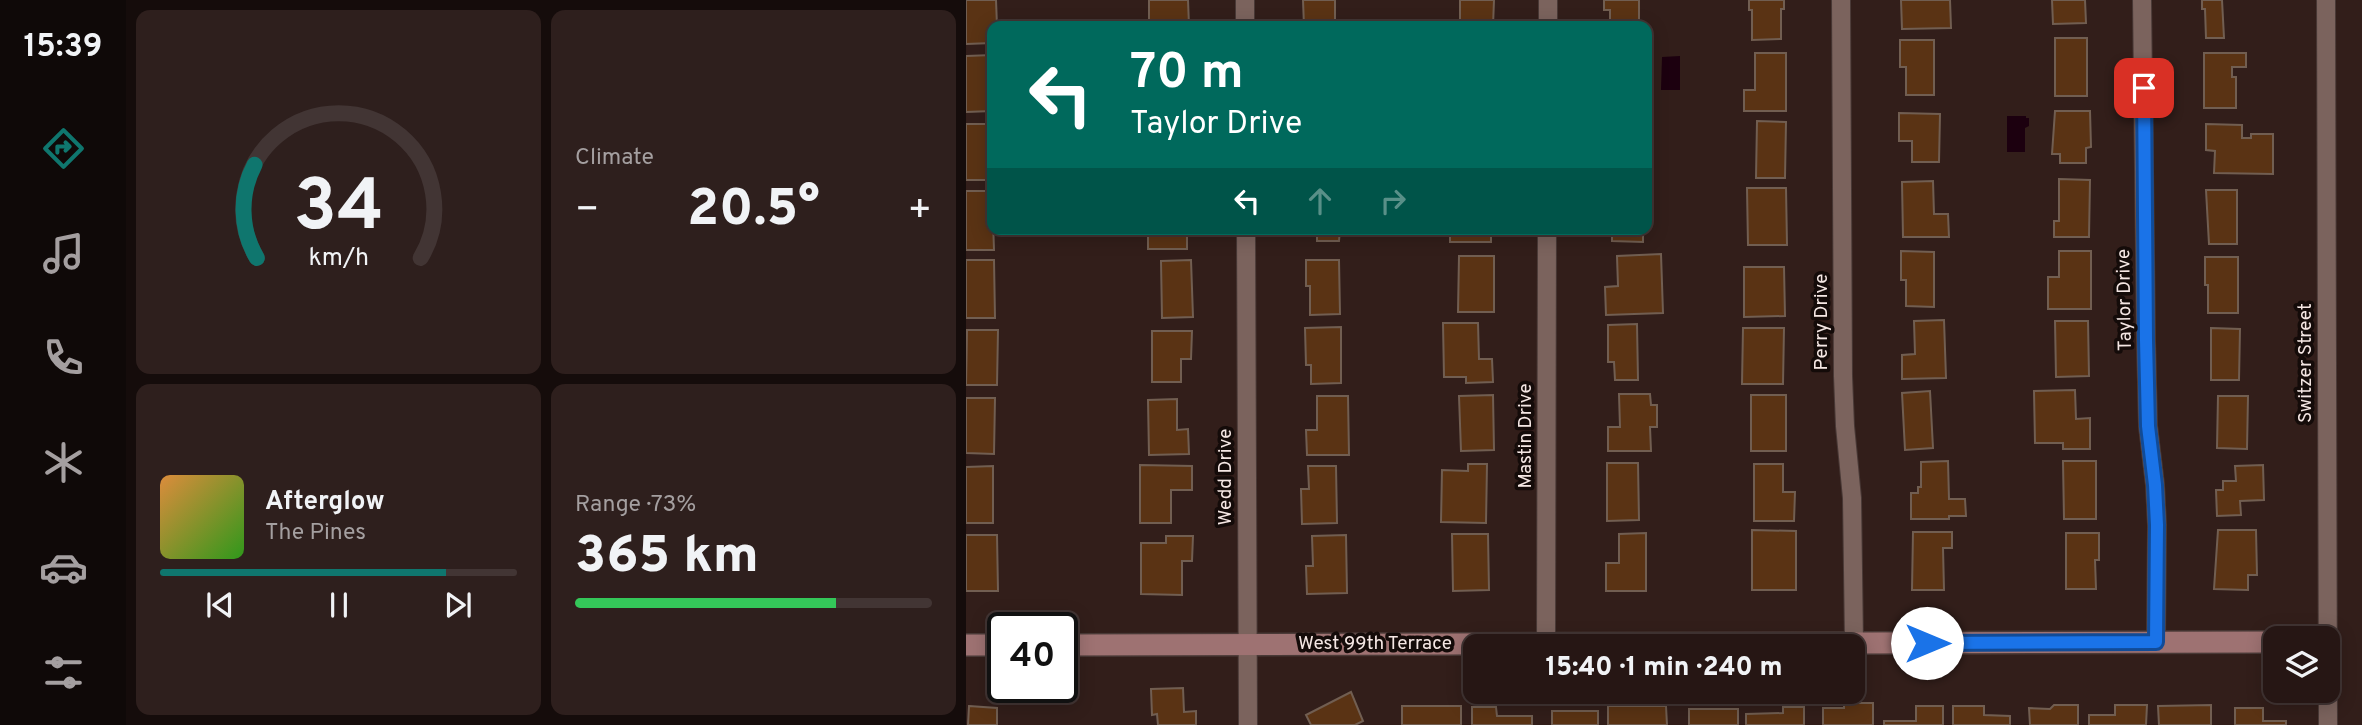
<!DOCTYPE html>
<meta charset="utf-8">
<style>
:root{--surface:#261614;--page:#2e1f1d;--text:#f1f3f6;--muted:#a49fa0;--line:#423534;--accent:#0f766e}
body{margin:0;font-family:Overpass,sans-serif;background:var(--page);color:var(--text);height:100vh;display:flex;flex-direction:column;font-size:26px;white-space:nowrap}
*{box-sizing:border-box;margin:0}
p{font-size:23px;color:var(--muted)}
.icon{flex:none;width:38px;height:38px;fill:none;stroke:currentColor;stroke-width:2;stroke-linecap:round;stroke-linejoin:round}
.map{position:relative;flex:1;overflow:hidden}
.sheet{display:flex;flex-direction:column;gap:10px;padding:10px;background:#150c0b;width:840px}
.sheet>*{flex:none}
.guide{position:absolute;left:21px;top:21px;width:665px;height:214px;border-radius:14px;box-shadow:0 4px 18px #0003,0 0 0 2px var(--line);background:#00695c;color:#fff;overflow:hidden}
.controls{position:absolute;left:1297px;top:626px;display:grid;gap:14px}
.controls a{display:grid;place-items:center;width:77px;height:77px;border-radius:14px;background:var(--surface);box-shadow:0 4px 18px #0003,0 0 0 2px var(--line);font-size:35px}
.speed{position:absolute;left:21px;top:612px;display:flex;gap:14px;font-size:35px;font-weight:700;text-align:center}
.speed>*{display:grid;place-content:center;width:91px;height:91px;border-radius:50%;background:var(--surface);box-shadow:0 4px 18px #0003,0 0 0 2px var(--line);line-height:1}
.speed .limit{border:4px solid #111;border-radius:10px;background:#fff;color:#111}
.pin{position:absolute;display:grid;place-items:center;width:60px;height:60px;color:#fff;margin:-30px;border-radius:14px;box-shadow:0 4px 10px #0006}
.me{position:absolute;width:77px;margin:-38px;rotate:90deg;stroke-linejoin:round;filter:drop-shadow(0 0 5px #0008)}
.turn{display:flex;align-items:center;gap:24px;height:147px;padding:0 28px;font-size:32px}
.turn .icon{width:91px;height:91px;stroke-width:2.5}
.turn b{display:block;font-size:49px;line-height:60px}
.lanes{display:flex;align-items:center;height:66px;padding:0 28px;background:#0003;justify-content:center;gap:35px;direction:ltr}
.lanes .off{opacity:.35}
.big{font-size:52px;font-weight:800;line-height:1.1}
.sheet .widget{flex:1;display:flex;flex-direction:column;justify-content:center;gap:10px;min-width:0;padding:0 24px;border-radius:14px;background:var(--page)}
.sheet .dial{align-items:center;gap:0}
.dial svg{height:182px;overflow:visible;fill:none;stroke:var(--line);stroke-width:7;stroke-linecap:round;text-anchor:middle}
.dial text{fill:var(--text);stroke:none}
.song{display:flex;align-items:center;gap:21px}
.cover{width:84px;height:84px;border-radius:10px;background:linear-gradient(135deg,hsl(30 70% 55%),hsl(110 70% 35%))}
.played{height:7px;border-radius:4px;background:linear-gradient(90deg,var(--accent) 80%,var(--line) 80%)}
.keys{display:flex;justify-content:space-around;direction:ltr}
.heat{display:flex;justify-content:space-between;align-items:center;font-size:38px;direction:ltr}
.charge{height:10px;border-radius:5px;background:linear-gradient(90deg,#34c759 73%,var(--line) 0)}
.sheet .tiles{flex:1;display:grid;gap:10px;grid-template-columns:repeat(2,1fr)}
.trip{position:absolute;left:497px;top:634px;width:402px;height:70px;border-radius:14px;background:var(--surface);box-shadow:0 4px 18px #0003,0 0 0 2px var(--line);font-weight:800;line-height:70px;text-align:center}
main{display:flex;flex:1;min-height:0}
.tab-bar{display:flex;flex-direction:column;width:126px;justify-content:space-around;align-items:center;background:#0f0908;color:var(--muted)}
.tab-bar .icon{width:49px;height:49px}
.tab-bar .selected{color:var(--accent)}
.tab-bar b{font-size:32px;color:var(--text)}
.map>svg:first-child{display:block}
</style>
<main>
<nav class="tab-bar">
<b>15:39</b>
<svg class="icon selected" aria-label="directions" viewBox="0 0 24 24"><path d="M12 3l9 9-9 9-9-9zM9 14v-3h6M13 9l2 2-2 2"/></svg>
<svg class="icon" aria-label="music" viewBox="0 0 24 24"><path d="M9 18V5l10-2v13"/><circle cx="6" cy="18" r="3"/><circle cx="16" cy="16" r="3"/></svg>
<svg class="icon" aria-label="phone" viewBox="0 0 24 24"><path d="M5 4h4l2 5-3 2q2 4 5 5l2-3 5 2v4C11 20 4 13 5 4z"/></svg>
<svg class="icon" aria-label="climate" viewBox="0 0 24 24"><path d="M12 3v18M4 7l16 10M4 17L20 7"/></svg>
<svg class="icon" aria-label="car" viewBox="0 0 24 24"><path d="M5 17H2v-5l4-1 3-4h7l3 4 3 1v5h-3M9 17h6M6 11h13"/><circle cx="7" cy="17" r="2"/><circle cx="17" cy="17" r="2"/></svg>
<svg class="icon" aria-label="filters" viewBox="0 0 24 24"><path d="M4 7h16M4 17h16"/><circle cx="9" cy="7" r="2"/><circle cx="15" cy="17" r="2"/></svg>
</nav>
<section class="sheet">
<div class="tiles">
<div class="widget dial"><svg viewBox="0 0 100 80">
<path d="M14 69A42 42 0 1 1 86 69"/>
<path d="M14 69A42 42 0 0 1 13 28" stroke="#0f766e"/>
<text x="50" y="56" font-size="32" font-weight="700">34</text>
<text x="50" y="72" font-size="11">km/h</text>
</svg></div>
<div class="widget"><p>Climate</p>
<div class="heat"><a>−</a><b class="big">20.5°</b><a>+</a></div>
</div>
<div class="widget">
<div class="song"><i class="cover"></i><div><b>Afterglow</b><p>The Pines</p></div></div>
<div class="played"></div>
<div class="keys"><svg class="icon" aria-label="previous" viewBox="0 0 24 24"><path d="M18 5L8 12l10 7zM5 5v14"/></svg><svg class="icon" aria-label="pause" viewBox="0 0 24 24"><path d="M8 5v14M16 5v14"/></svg><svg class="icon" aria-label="next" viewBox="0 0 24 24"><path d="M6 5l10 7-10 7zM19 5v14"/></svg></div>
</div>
<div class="widget"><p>Range · 73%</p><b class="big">365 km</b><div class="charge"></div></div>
</div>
</section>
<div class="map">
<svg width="1396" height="725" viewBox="0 0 1396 725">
<rect width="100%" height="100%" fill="#321e1a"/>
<g fill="#1c000f">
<polygon points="714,56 714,90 695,90 696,57"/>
<polygon points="1041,116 1060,116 1060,118 1063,118 1063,126 1059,128 1059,152 1041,152"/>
</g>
<g fill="#5a3314" stroke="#715e51" stroke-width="2">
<polygon points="0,0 30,0 31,26 26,26 26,43 0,44"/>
<polygon points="183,0 222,0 223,26 183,26"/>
<polygon points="337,0 369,0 369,26 338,26"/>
<polygon points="494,0 528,0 527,26 494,26"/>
<polygon points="638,0 673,0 673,26 644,26 644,10 638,10"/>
<polygon points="783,0 818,0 818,9 815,9 815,39 786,40 786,10 783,10"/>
<polygon points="935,0 984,0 985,28 936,29"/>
<polygon points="1086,0 1119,0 1120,23 1087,24"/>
<polygon points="1236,0 1256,0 1258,38 1240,38 1239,9 1236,9"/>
<rect x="1089" y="38" width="32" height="58"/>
<polygon points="934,40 968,40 968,95 940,95 940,67 934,67"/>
<polygon points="789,53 820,53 820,111 778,111 778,90 789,90"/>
<polygon points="1238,53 1280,53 1280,67 1266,67 1266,77 1270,77 1270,108 1238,108"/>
<polygon points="26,55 26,111 0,112 0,56"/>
<polygon points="1089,111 1124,111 1125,147 1120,148 1120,163 1094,163 1094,154 1086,154"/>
<polygon points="933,113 974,114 973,162 946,162 946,141 933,141"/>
<polygon points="791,121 820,122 819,178 790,178"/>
<rect x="0" y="124" width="26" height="56"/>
<polygon points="1240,124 1276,125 1276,138 1285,138 1285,134 1307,134 1307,174 1248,173 1249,151 1240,150"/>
<polygon points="1093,179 1124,180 1123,237 1088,237 1088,221 1093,221"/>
<polygon points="967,181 968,214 982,214 983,237 937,237 936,182"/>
<polygon points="781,188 820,188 821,245 782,245"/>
<polygon points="1240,190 1271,190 1271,244 1243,244"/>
<polygon points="0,191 26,191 28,250 0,250"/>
<rect x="182" y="229" width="39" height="20"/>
<polygon points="351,229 374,229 373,241 351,241"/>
<rect x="484" y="229" width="41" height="13"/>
<polygon points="646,229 677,229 677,242 646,241"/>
<polygon points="935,251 968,252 968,307 940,306 940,280 935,280"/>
<polygon points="1093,251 1125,251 1125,309 1082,309 1082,277 1093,277"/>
<polygon points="695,254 697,313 640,315 639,287 652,286 651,256"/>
<polygon points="493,256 528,256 528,312 492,312"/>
<polygon points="1239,257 1272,257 1272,313 1242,313 1242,285 1239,285"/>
<polygon points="0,260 28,260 29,318 0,318"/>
<polygon points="225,260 227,317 196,318 195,261"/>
<polygon points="340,260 373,260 374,314 344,315 344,286 340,286"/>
<polygon points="778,267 818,267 819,316 778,317"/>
<polygon points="978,320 980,378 936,379 936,355 949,354 948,321"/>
<polygon points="1089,321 1122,321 1123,376 1090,377"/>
<polygon points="477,323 512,323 513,359 526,359 527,382 500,383 500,377 478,377"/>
<polygon points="671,324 672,380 649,380 648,362 642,362 642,325"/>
<polygon points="375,327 375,383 345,384 345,365 340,365 339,328"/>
<polygon points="777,328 818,328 817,384 776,384"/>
<polygon points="1245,328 1274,329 1273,380 1245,380"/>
<polygon points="1,330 32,330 31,385 0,385"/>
<polygon points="186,331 226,331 225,359 215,359 215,382 186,382"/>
<polygon points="1109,390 1110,419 1124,418 1124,449 1097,449 1097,443 1069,443 1068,391"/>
<polygon points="964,391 967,448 939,450 936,393"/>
<polygon points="653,394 684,394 685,405 691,405 691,427 684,427 685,451 642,451 642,427 654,427"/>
<polygon points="527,395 528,450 495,451 493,396"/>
<rect x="785" y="395" width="35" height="56"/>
<polygon points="351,396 382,396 383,455 341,455 340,430 351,430"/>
<polygon points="1252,396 1282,396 1281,449 1251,448"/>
<polygon points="0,398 29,398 28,454 0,453"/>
<polygon points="211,399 211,430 222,429 223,454 183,455 182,400"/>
<polygon points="982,461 983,499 999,499 1000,516 983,516 983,519 945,519 945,493 952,493 952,487 955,487 955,462"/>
<polygon points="1097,461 1130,461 1130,519 1098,519"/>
<polygon points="641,463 672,463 673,520 641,521"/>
<polygon points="502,464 521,464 520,523 475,522 476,470 502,471"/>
<polygon points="788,464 817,464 817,492 829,492 828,521 788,521"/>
<polygon points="174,465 226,466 226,490 205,490 205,523 174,523"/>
<polygon points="1297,465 1298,500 1274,501 1275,515 1251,516 1250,490 1257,490 1257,481 1270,481 1269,466"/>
<polygon points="27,466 27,523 0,523 0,467"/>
<polygon points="342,466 370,466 371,523 336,524 335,489 343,489"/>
<polygon points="786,530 830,531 830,590 786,590"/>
<polygon points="1252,530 1290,530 1291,575 1282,575 1282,590 1248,589"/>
<polygon points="947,532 986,532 986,548 977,548 978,590 946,590"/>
<polygon points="680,533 680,591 640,591 640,563 653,563 653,534"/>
<polygon points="1100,533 1133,533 1133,560 1129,560 1130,589 1100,589"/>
<polygon points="486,534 522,534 523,590 487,591"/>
<polygon points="0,535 31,535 32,591 0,591"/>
<polygon points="380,535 381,593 341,594 340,566 347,566 346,536"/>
<polygon points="200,536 227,536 226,561 216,561 216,595 175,594 175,543 200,543"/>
<polygon points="217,688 218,712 230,711 230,725 192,725 191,714 186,715 185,689"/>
<polygon points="385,692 397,721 389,725 345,725 340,715"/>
<polygon points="878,703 907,703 907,725 857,725 857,708 878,708"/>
<polygon points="1088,705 1112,705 1112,725 1064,725 1063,708 1084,709"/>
<polygon points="1149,705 1181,705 1180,725 1123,725 1123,715 1149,715"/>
<polygon points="1245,705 1245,725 1193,725 1192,706"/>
<polygon points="3,706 31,708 31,725 2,725"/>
<rect x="436" y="706" width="59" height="19"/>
<polygon points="642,706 700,706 701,725 642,725"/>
<polygon points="950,706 977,706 977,725 918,725 918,721 950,721"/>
<polygon points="987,706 1018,706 1018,715 1044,716 1044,725 987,725"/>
<polygon points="506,707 530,707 531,716 566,716 566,725 506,725"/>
<polygon points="817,707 838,707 838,725 780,725 780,714 817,713"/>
<polygon points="1269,708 1297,708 1297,721 1320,721 1320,725 1269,725"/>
<rect x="723" y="709" width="49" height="16"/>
<rect x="586" y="711" width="46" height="14"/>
</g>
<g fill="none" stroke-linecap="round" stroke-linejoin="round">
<defs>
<g id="street">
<polyline points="279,0 279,26"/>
<polyline points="875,0 877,376 879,426 886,498 888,643"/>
<polyline points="1176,0 1180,340 1182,426 1189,485 1191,525 1190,642"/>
<polyline points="1360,0 1362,725"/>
<polyline points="582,26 582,0"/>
<polyline points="280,229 282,725"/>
<polyline points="580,644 581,229"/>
</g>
<g id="secondary">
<polyline points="0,645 37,645"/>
<polyline points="96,645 1309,642"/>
</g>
</defs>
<use href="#street" stroke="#493936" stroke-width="20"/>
<use href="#secondary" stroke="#493936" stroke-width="24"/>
<use href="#street" stroke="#7b635d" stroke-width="18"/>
<use href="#secondary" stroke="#9e7272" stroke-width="21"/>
</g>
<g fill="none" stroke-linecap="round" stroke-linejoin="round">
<defs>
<polyline id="route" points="961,643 1190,642 1191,525 1189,485 1182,426 1180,340 1178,88"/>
</defs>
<use href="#route" stroke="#114b97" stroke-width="18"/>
<use href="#route" stroke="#1a73e8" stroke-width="12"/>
</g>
<g text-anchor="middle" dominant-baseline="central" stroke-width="7" stroke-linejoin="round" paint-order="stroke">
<g font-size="19" fill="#f5e7e4" stroke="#140b09">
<text transform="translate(1159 300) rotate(-91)">Taylor Drive</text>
<text transform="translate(856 322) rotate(-90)">Perry Drive</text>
<text transform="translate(1340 363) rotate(-90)">Switzer Street</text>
<text transform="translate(560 436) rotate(-90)">Mastin Drive</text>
<text transform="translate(260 477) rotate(-90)">Wedd Drive</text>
<text x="409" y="644">West 99th Terrace</text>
</g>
</g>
</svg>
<div class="controls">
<a><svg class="icon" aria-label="layers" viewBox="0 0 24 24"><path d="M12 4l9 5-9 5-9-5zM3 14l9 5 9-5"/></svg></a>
</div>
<div class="speed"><div class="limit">40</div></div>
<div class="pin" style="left:1178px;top:88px;background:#d93025"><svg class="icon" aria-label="arrive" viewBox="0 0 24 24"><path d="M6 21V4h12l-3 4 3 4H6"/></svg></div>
<svg class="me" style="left:961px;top:643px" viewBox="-20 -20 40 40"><circle r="19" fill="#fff"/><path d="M0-13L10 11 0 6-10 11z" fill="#1a73e8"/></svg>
<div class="trip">15:40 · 1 min · 240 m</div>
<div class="guide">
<div class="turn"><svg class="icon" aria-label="left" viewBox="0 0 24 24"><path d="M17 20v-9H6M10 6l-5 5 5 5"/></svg><div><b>70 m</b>Taylor Drive</div></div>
<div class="lanes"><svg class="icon" aria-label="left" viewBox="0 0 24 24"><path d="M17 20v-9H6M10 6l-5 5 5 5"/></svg><svg class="icon off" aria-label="ahead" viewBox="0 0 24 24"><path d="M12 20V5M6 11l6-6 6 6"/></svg><svg class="icon off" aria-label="right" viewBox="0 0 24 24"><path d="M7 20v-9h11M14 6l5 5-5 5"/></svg></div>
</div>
</div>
</main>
